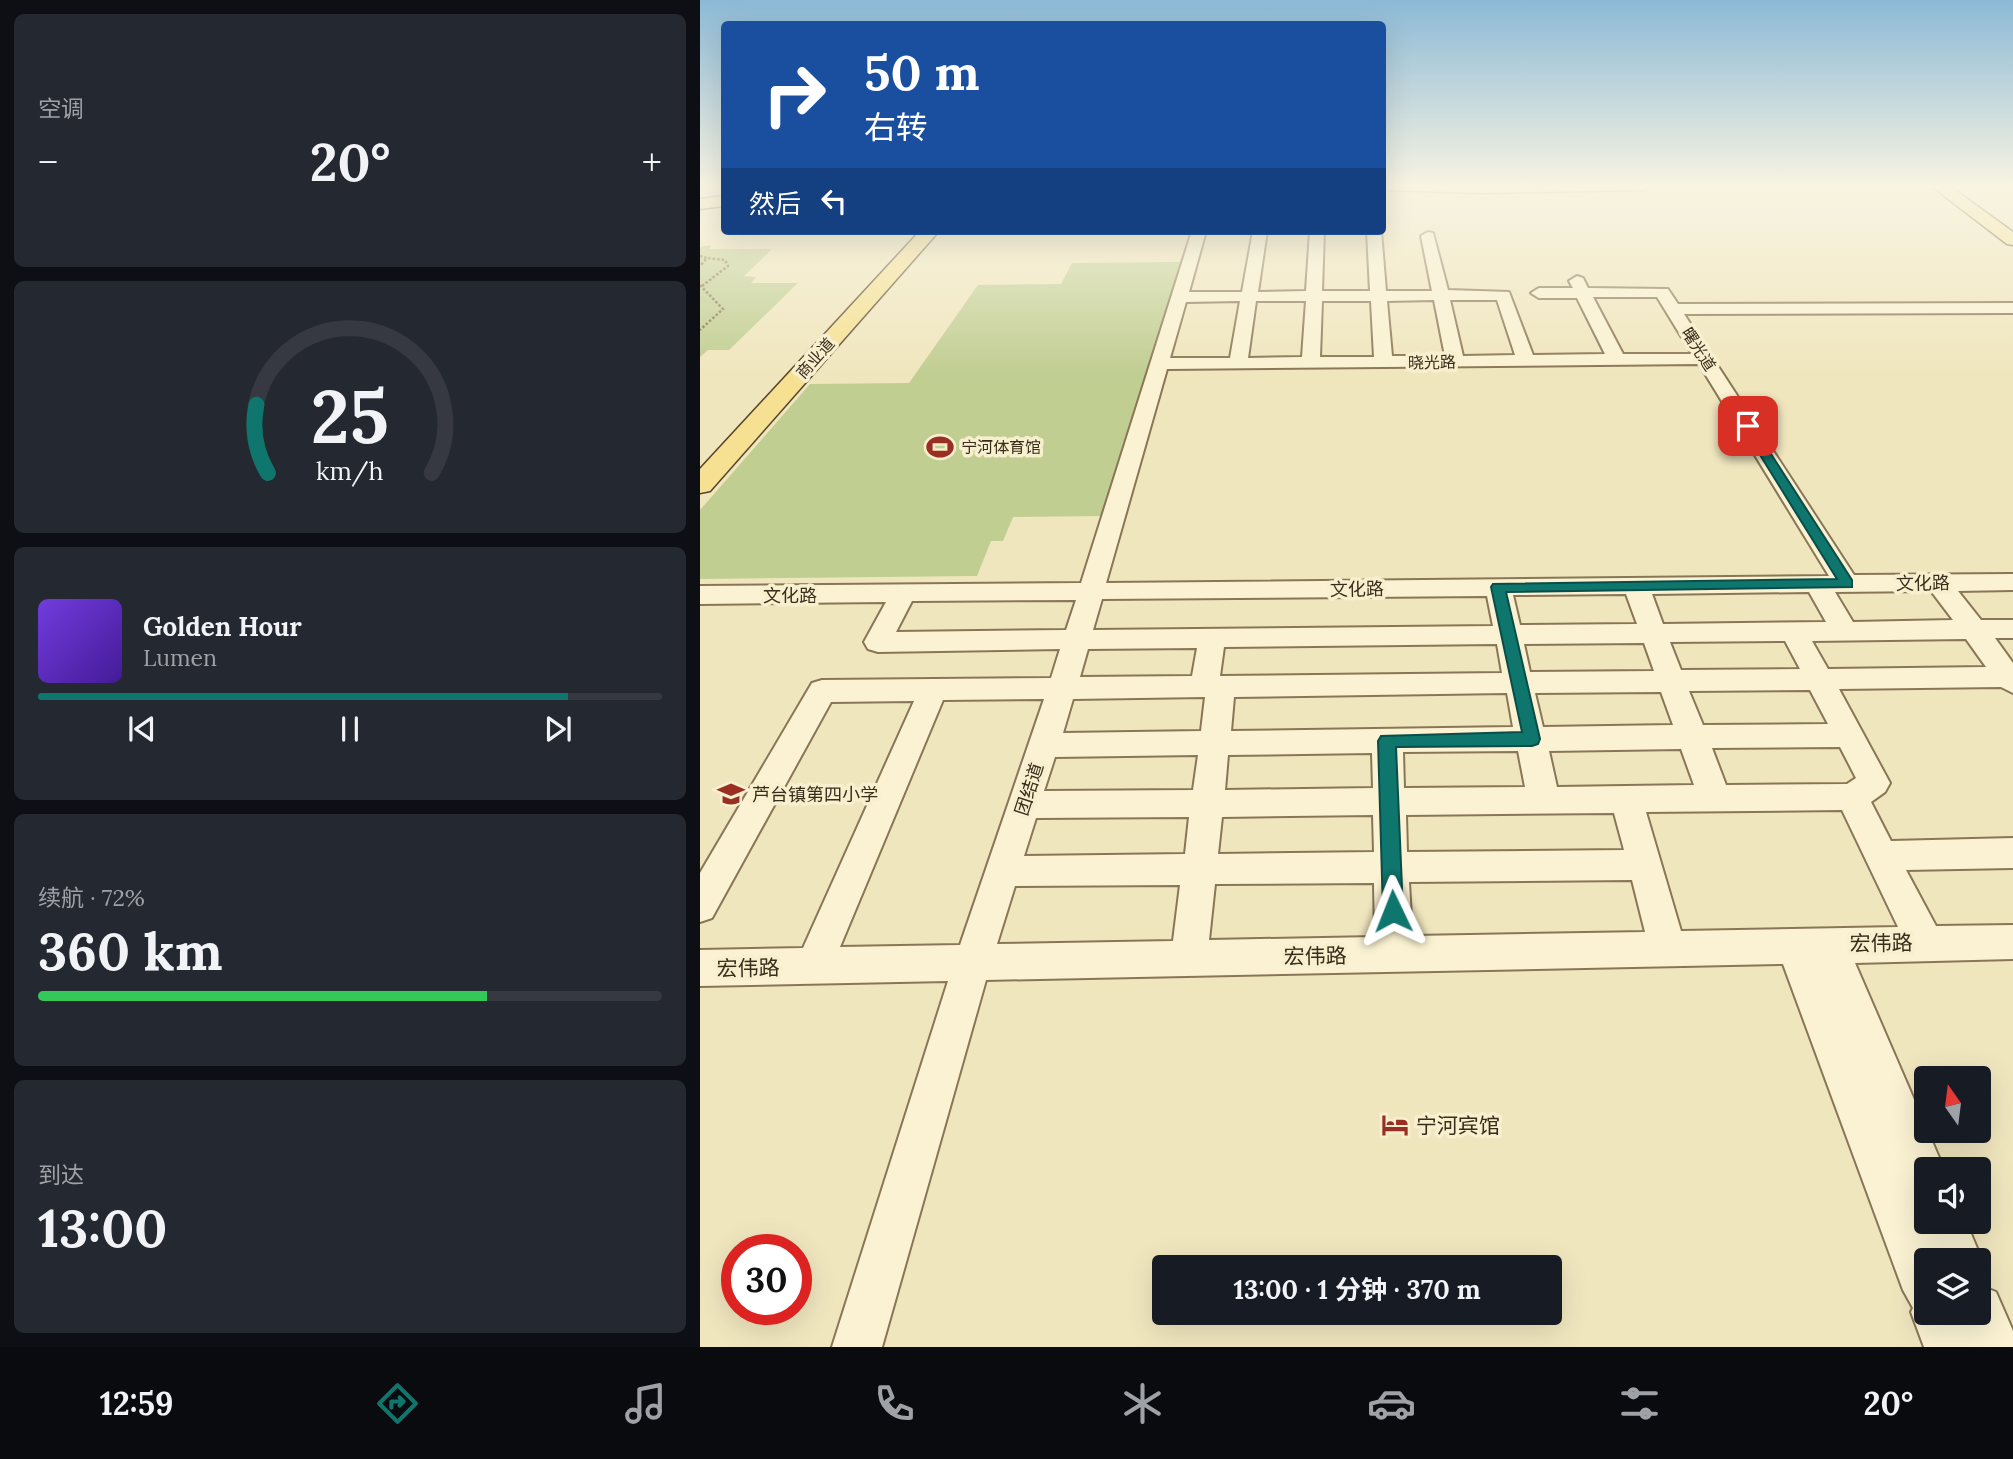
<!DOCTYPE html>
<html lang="zh">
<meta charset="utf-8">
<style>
:root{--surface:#171b24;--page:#242831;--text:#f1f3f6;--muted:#9ea1a6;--line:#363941;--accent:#0f766e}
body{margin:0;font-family:Lora,"Noto Sans SC",serif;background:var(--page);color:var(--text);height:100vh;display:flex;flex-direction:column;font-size:26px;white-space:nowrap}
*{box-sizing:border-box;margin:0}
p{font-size:23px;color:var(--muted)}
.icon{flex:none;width:38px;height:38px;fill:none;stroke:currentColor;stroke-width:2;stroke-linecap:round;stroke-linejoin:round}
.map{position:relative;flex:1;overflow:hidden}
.side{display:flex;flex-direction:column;gap:14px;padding:14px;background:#0d0f14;width:700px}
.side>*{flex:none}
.banner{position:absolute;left:21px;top:21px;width:665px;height:214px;border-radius:7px;box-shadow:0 7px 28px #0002;background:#1a4fa0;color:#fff;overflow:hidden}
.needle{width:46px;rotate:346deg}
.buttons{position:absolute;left:1214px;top:1066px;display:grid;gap:14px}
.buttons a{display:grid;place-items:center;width:77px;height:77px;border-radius:7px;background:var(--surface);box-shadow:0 7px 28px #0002;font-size:35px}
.speed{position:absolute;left:21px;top:1234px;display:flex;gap:14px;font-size:35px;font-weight:700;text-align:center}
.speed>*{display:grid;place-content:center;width:91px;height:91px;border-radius:50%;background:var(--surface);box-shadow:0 7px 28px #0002;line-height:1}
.speed .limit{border:10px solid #d22;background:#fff;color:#111}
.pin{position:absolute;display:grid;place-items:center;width:60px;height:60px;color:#fff;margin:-30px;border-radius:14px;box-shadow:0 4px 10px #0006}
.me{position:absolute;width:77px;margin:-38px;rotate:358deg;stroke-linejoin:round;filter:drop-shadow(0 0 5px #0008)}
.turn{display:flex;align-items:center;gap:24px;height:147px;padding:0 28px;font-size:32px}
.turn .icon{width:91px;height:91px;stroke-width:2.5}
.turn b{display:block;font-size:49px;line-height:60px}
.then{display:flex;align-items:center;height:66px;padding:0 28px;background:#0003;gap:14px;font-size:26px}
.big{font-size:52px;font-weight:700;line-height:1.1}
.side .tile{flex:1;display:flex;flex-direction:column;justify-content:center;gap:10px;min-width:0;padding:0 24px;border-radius:10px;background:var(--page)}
.side .dial{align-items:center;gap:0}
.dial svg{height:182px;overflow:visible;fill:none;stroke:var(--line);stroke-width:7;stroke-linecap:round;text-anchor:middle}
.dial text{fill:var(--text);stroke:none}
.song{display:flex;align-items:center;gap:21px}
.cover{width:84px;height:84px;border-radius:10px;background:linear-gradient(135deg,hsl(260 70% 55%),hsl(260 70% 35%))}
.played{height:7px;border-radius:4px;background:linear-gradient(90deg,var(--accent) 85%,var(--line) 85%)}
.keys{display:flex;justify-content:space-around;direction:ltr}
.heat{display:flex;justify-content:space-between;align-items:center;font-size:38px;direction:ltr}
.charge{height:10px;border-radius:5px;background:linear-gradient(90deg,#34c759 72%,var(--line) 0)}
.trip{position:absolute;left:452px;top:1255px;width:410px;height:70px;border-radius:7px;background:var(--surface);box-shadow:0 7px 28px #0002;font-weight:700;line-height:70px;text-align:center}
.dock{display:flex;height:112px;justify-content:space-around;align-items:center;background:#090b0e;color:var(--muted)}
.dock .icon{width:49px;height:49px}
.dock .current{color:var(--accent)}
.dock b{font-size:32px;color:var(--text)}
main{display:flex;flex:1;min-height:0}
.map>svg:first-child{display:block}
</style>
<main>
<section class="side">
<div class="tile"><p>空调</p>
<div class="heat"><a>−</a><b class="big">20°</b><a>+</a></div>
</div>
<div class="tile dial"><svg viewBox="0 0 100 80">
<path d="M14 69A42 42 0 1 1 86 69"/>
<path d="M14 69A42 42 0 0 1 9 39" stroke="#0f766e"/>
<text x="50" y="56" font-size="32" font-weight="700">25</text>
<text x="50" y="72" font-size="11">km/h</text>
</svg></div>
<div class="tile">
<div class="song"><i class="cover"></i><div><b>Golden Hour</b><p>Lumen</p></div></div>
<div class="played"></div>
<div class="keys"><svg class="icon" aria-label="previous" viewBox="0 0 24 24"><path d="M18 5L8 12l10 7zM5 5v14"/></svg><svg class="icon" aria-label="pause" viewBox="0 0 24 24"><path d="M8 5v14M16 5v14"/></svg><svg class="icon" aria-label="next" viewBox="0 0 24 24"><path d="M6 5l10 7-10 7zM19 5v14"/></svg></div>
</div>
<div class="tile"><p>续航 · 72%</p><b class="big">360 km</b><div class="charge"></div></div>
<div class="tile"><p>到达</p><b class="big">13:00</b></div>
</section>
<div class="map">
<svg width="1313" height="1347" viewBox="0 0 1313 1347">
<rect width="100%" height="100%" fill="#f0e6be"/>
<g fill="#c1ce92">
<polygon points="11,245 10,249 72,249 44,276 56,277 51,283 98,283 29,350 8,350 0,357 0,247"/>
<polygon points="481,262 403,516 313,517 303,541 291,541 277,576 0,579 0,510 110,384 209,383 278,285 361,284 372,263"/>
</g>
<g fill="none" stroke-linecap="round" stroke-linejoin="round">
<defs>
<path id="minor" d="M492,231H506L489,292H542L553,231H567L558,292L606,291L610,231H624L622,291H670L667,231H681L686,291H732L721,236L728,232L733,233L748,290L809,292L833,355L905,354L877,298H839L831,293L839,288H873L869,281L877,276L883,278L888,288L968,289L978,304L1313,303V313L984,314L1154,575L1313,574V590L1258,591L1281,620H1313V638H1295L1313,663V693L1301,687L1139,689L1190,783L1185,792L1171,802L1191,841L1313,838V868L1206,870L1236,926L1313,925V959L1155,963L1244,1169H1227V1204L1214,1199L1222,1218L1227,1207V1222H1266L1282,1260L1279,1267V1260H1227V1312H1279V1285L1296,1292L1313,1331V1347H1224L1211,1312L1213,1308L1203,1290L1083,964L286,980L182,1347H132L248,981L0,986V950L103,948L214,701L131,702L12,918L0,922V873L112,683L122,680L351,678L360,649L178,652L168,649L164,642L186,602L0,604V586L381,583ZM893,297H957L992,354H923ZM734,300L745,356H692L687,301ZM750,300H797L815,355L763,356ZM540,301L530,358H470L486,302ZM556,301H606L602,357L548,358ZM622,301H671L674,357H620ZM999,364L1129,576L406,583L467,369ZM1231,591L1253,620L1153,622L1135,592ZM1109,592L1126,622L963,624L952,594ZM926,594L937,624L820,625L813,595ZM787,596L793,626L393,630L402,599ZM376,600L366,630L196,632L212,601ZM1266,639L1286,667L1128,669L1112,641ZM1085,641L1100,669L981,670L970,642ZM944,643L954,671L830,672L824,644ZM797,644L802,673L520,676L524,647ZM497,648L492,676L380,677L388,649ZM1110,690L1128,724L1003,725L989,691ZM961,692L973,725L843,727L835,693ZM807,693L813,727L531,731L534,697ZM505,697L501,731L363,733L373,699ZM344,699L260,945L140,947L243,700ZM1140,747L1156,778L1147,784L1026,785L1012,748ZM981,749L994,785L857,787L849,751ZM818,751L825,787L704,788L703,752ZM672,753L673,788L525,790L528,755ZM498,755L493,790L344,791L355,757ZM1142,810L1198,927L981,931L946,812ZM914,813L924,850L707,852L706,815ZM673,815L674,852L518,854L522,817ZM489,817L485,854L324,856L336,818ZM932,880L945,932L712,936L709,882ZM674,883L675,937L509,940L515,884ZM480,885L473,941L297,944L315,886Z"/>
<g id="major">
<polygon points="682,185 952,185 944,190 780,193 688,190 682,188"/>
<polygon points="1230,185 1248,185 1313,232 1313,245 1307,244"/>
<polygon points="24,196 24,206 0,209 0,199"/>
<polygon points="220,231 239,231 10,491 0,493 0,469"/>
</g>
</defs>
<use href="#minor" stroke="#897656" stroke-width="4"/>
<use href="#major" stroke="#56432b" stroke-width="3"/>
<g stroke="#897656" stroke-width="2.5" stroke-dasharray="2.5 2" stroke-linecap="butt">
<polyline points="0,256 7,258 0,266"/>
<polyline points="0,285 23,309 0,330"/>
<polyline points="2,286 28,266 25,260 7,258"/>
</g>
<use href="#minor" fill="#faf2d2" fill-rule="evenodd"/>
<use href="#major" fill="#f6e193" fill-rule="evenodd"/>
</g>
<linearGradient id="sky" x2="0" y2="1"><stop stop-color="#8cb9d6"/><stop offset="0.5" stop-color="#f8f4e2"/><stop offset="1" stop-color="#f8f4e2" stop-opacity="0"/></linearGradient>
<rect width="1313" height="373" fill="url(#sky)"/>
<polygon fill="#0f766e" stroke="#0a4d48" stroke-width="2" points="1048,423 1053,426 1152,580 1152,587 806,592 840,739 838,744 832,746 696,747 703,911 700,917 693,920 686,917 683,911 678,741 681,736 822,732 791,587 793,584 1137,579 1042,426"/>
<defs>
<symbol id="stadium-bare" viewBox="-9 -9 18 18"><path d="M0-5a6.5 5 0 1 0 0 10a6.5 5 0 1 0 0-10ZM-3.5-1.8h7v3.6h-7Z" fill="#9b2e23" stroke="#f7efce" stroke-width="2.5" paint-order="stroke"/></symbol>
<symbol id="school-bare" viewBox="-9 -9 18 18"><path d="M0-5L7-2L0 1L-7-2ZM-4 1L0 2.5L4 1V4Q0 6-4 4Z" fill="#9b2e23" stroke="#f7efce" stroke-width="2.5" paint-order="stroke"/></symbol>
<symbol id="hotel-bare" viewBox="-9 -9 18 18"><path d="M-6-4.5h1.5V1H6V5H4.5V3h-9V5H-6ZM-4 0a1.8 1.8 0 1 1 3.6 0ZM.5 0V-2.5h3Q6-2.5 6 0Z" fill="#9b2e23" stroke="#f7efce" stroke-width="2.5" paint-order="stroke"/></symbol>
</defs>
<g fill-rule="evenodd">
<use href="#stadium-bare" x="221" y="428" width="38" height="38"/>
<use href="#school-bare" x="12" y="775" width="38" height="38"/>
<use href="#hotel-bare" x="676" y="1106" width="38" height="38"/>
</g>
<g text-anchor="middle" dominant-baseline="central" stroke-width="7" stroke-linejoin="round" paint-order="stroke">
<g font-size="16" fill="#382c1b" stroke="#f7efce">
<text transform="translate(999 349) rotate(57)">曙光道</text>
<text transform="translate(115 358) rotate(-48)">商业道</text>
<text transform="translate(732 362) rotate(-1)">晓光路</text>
</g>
<g font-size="16" fill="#382c1b" stroke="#f7efce" text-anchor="start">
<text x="261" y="447">宁河体育馆</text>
</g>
<g font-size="18" fill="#382c1b" stroke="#f7efce">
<text transform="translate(1223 583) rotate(-1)">文化路</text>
<text transform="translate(657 589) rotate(-1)">文化路</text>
<text x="90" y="595">文化路</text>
<text transform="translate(329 789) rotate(-72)">团结道</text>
</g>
<g font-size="18" fill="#382c1b" stroke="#f7efce" text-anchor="start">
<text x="52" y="794">芦台镇第四小学</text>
</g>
<g font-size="21" fill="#382c1b" stroke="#f7efce">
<text transform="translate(1181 943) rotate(-1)">宏伟路</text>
<text transform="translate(615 956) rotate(-1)">宏伟路</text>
<text transform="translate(48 968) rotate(-1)">宏伟路</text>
</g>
<g font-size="21" fill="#382c1b" stroke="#f7efce" text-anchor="start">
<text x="716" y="1125">宁河宾馆</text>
</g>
</g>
</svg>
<div class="buttons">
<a><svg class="needle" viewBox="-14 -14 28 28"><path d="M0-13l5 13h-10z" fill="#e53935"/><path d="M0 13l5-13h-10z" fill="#9ea1a6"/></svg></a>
<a><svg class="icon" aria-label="sound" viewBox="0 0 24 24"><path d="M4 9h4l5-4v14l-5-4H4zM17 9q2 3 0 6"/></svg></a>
<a><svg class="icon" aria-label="layers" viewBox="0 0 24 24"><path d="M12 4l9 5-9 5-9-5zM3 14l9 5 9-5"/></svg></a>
</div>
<div class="speed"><div class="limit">30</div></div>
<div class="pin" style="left:1048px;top:426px;background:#d93025"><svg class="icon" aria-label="arrive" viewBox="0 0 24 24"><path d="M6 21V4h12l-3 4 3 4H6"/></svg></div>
<svg class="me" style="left:693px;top:911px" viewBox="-20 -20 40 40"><path d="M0-17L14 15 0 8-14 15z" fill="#0f766e" stroke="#fff" stroke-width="4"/></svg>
<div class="trip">13:00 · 1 分钟 · 370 m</div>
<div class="banner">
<div class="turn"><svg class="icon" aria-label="right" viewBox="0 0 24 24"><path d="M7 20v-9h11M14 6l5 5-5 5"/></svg><div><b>50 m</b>右转</div></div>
<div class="then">然后<svg class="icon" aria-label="left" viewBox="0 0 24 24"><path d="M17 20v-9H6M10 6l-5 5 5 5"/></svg></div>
</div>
</div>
</main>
<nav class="dock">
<b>12:59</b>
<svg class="icon current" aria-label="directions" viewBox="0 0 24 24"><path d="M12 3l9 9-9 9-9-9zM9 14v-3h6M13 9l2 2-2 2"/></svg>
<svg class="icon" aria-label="music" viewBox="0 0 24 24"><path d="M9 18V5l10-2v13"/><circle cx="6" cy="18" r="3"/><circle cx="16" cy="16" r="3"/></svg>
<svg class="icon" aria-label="phone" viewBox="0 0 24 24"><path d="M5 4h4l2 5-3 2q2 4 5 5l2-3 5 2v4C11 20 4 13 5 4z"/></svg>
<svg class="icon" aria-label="climate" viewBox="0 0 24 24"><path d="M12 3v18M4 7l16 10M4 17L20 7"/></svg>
<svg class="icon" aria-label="car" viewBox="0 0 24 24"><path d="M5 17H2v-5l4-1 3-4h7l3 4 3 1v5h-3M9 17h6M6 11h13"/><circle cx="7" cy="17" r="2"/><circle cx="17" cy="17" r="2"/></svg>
<svg class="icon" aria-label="filters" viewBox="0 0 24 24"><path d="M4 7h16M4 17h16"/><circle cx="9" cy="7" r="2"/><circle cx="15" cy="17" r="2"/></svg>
<b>20°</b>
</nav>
